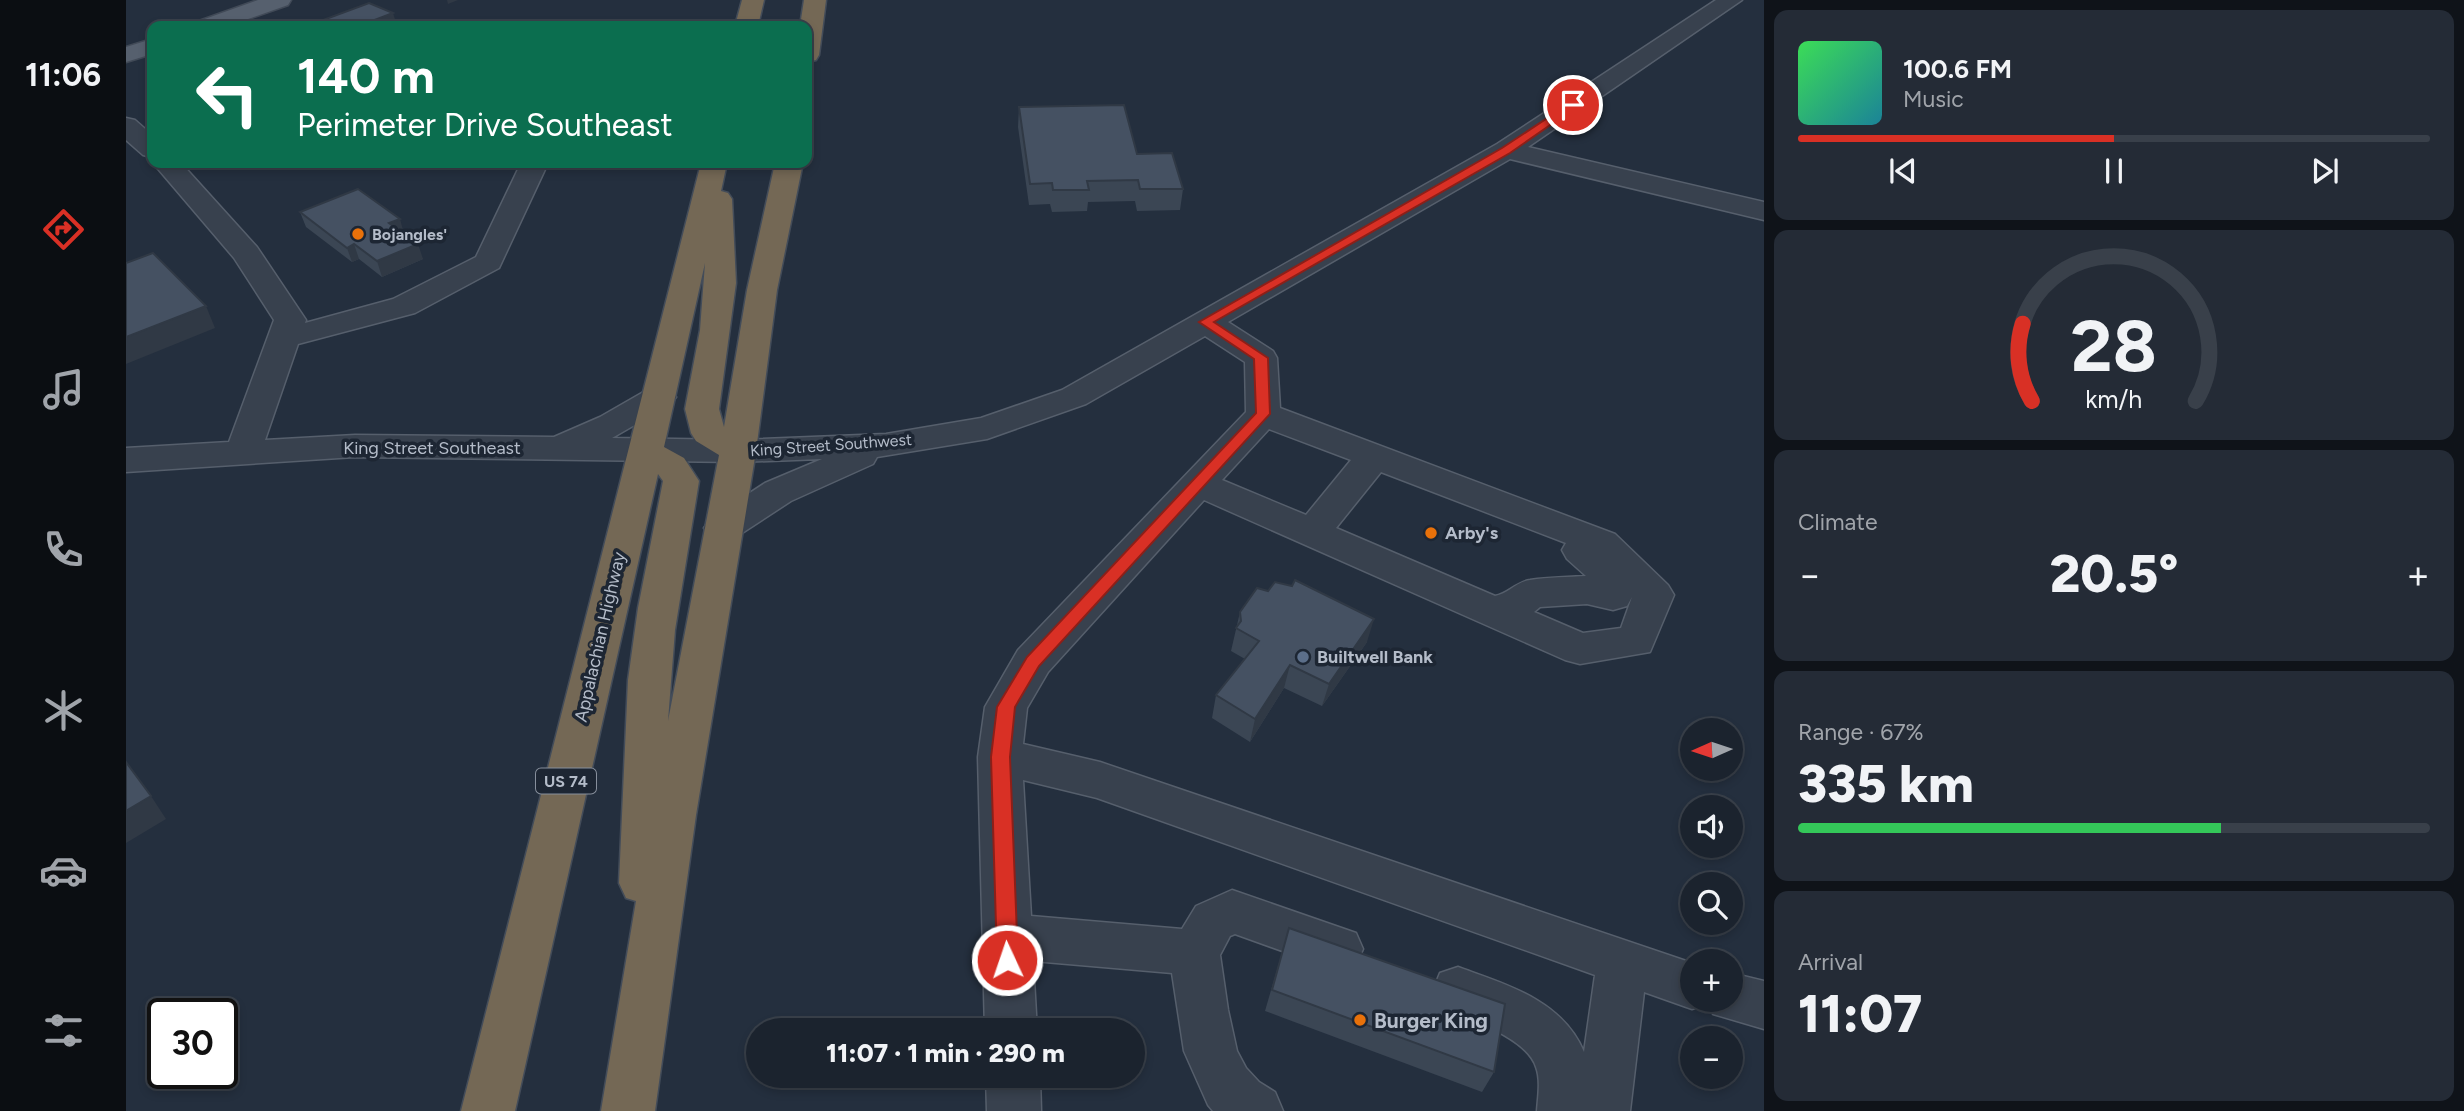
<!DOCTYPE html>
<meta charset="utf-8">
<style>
:root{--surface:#1b232e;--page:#242b36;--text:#f1f3f6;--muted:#a0a4aa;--line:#39404a;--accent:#d93025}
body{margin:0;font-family:Figtree,sans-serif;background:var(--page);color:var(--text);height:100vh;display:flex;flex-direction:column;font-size:26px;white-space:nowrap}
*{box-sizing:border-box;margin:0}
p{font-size:23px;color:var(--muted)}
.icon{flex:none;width:38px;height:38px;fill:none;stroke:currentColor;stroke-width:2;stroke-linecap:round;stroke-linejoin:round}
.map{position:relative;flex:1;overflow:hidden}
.details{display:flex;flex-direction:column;gap:10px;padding:10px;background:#0f1319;width:700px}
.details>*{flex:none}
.hud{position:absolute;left:21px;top:21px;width:665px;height:147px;border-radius:14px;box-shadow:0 4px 10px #0003,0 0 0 2px var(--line);background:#0b6e4f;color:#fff;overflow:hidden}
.needle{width:46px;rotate:267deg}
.buttons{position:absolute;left:1554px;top:718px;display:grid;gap:14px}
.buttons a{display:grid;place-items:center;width:63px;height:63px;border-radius:50%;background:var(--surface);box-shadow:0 4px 10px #0003,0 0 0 2px var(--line);font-size:35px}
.speed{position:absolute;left:21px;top:998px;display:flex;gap:14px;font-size:35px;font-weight:700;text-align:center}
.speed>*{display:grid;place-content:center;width:91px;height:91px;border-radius:50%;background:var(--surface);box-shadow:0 4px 10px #0003,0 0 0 2px var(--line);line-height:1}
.speed .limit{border:4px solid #111;border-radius:10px;background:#fff;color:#111}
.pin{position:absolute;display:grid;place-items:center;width:60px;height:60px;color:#fff;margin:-30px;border:4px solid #fff;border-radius:50%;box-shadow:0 2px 7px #0007}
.me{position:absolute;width:77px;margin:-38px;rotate:357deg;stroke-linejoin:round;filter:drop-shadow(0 0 5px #0008)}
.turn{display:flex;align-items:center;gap:24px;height:147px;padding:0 35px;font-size:32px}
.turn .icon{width:91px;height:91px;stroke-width:2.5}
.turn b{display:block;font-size:49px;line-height:60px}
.big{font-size:52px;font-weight:800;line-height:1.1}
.details .widget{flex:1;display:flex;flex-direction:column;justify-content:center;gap:10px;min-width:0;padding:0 24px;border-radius:14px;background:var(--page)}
.details .dial{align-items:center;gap:0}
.dial svg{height:182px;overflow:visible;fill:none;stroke:var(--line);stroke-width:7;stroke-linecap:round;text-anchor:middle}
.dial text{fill:var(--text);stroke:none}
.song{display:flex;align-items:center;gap:21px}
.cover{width:84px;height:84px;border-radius:10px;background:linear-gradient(135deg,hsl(130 70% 55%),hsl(190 70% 35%))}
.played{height:7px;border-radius:4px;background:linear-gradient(90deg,var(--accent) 50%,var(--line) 50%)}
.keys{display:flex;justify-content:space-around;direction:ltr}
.heat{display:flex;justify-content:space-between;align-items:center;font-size:38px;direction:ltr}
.charge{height:10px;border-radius:5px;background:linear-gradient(90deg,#34c759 67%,var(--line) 0)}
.trip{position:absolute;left:620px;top:1018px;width:399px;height:70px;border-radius:35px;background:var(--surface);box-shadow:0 4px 10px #0003,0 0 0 2px var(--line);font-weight:800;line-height:70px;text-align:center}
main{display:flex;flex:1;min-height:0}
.tab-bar{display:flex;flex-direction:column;width:126px;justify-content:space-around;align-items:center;background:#0b0e12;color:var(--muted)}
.tab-bar .icon{width:49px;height:49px}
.tab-bar .on{color:var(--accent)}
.tab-bar b{font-size:32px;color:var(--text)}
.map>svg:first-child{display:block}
</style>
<main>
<nav class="tab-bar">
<b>11:06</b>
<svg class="icon on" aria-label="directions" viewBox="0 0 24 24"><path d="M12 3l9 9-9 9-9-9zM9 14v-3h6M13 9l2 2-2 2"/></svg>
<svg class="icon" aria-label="music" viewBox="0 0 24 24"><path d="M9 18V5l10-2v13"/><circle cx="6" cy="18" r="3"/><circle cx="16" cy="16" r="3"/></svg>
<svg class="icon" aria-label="phone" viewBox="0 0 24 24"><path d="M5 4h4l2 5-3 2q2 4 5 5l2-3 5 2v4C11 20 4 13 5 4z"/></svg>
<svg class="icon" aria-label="climate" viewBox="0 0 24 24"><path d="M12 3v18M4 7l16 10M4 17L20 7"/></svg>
<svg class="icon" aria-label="car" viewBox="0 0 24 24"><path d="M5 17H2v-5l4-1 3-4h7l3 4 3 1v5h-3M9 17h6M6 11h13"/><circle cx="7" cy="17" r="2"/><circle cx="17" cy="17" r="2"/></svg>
<svg class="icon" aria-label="filters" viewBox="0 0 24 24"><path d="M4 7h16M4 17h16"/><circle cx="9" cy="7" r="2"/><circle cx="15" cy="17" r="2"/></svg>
</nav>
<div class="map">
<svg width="1638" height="1111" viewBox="0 0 1638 1111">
<rect width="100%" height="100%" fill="#242f3e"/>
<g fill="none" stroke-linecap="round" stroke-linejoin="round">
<defs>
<g id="minor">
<path d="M1590,0H1616L1402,147L1638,202V220L1384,159L1102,322L1147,351L1151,358L1154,408L1489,534L1542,585L1548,595L1524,652L1454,664L1439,660L1078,500L922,672L901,708L897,744L974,762L1566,963V999H1605V973L1638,981V1029L1587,1014L1582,1003L1566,1009L1518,992L1504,1111H1411C1412,1097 1415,1080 1410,1067C1401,1037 1340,1018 1314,1007L1307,990L1314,973L1332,967C1381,985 1436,1000 1458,1052L1469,975L971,798L897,780L905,916L1056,929L1070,906L1106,890L1230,933L1237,949L1230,965L1212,971L1109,934L1104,936L1094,955L1102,1010L1111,1051L1120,1068L1133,1082L1149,1092L1157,1111H1087L1082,1105L1058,1051L1046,973L907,961L911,1031H859L852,757L859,707L892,650L1120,412L1119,362L1079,336L960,404L861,439L751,457L747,464L665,501L610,537L597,541L584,537L578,528L584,519L639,483L696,459L612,462L229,457L0,472V448L103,442L148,320L108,258L27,163H55L131,247L180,320L179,323L267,299L350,257L395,163H422L373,268L289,313L172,344L139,440L229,435L428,437L474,417L521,390L533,387L545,390L550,397L545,404L486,438L612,440L760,434L855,418L936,390L1371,144ZM1143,429L1225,460L1180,515L1096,480ZM1255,472L1440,543L1436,550L1441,559L1460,576C1442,577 1422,577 1404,580C1390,582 1382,594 1369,596L1210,528ZM1506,597L1495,628L1457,633L1408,612L1414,607L1461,604L1487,610L1501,606Z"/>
<polygon points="0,118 9,120 26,135 26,157 17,155 0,140"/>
<polygon points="860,1076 914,1076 915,1111 861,1111"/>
</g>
<g id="major">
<polygon points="132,0 165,0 162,5 102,26 69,26 73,21"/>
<polygon points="26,39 26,54 0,62 0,47"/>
</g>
<g id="highway">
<polygon points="616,0 638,0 632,26 609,26"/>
<polygon points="678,0 700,0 693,55 690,60 681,62 681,26 674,26"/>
<path d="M575,163H601L595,191L602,193L606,199L610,283L593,409L598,427L621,290L649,163H677L651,290L630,451L570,815L529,1111H475L510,901L500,898L493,883L502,680L512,608L537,481L532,474L389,1111H335ZM579,263L574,330L559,409L565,433L570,441L593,455L542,721L549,630L573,481L558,458L538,447Z"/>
</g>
</defs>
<use href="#minor" stroke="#565f6c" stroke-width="3"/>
<use href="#major" stroke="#414a57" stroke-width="3"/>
<use href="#highway" stroke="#434c59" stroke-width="3"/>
<use href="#minor" fill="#38414e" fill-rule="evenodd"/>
<use href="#major" fill="#56606e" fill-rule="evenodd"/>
<use href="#highway" fill="#746855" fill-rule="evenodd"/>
</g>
<g fill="#3b4654">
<polygon points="893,107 1011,154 1057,189 1054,210 1011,211 1009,201 962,202 961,211 926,212 924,204 903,205 892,127"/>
<polygon points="174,212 278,234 297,259 256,277 233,259 226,262 180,227"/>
<polygon points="1114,612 1241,642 1196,706 1158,688 1124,742 1086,718 1090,695 1119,659 1105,651"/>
<polygon points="1163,928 1368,1072 1356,1092 1139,1011"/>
</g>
<g fill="#303945">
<polygon points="321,0 332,0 322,4"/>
<polygon points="267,13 271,26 233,26"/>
<polygon points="274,219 278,234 263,223"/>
<polygon points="228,244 233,259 226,262 221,248"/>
<polygon points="292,244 297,259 256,277 251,261"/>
<polygon points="80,306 89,328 0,364 0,337"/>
<polygon points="1248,619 1241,642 1196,706 1203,684"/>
<polygon points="1164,665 1158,688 1124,742 1129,719"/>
<polygon points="25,796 40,819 0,843 0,811"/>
</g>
<g fill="#455162" stroke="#303945" stroke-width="2">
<polygon points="243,3 267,13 233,26 197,26 189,23"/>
<polygon points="998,105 1011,154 1046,153 1057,189 1014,189 1012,180 961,181 963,190 927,190 926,183 904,184 893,107"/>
<polygon points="232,189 274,219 263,223 292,244 251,261 228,244 221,248 174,212"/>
<polygon points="27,253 80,306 0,337 0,263"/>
<polygon points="1169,580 1248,619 1203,684 1164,665 1129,719 1090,695 1133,641 1110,628 1115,621 1114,612 1131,588 1142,591 1149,582 1166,586"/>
<polygon points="0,762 25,796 0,811"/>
<polygon points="1163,928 1379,1004 1368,1072 1146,990"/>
</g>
<polygon fill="#d93025" stroke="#8d1f18" stroke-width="2" points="1444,103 1453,105 1384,153 1088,322 1142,358 1144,414 913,666 889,707 884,757 892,960 889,966 881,969 874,966 871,960 865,757 871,707 901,657 1130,413 1128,359 1073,322 1376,148"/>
<g fill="#e8710a" stroke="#1d2633" stroke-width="2.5">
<circle cx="232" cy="234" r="7"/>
<circle cx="1305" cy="533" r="7"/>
<circle cx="1234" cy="1020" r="7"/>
</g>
<circle fill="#5c6f8a" stroke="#1d2633" stroke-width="2.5" cx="1177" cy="657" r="7"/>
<g text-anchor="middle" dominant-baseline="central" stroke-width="7" stroke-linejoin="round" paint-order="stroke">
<g font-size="16" font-weight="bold" fill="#b4bcc9" stroke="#1d2633" text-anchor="start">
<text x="246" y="234">Bojangles'</text>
</g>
<g font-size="16" fill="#b4bcc9" stroke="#1d2633">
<text transform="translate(705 445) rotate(-4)">King Street Southwest</text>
</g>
<rect fill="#1d2633" stroke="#878f9c" stroke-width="2" x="410" y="768.5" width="60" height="25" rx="5"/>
<g font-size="16" font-weight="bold" fill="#b4bcc9">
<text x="440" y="781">US 74</text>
</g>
<g font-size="18" fill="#b4bcc9" stroke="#1d2633">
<text x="306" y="448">King Street Southeast</text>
<text transform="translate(474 637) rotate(-77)">Appalachian Highway</text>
</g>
<g font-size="18" font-weight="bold" fill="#b4bcc9" stroke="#1d2633" text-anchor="start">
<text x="1319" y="533">Arby's</text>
<text x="1191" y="657">Builtwell Bank</text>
</g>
<g font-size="21" font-weight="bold" fill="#b4bcc9" stroke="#1d2633" text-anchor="start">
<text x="1248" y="1020">Burger King</text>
</g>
</g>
</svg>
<div class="buttons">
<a><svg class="needle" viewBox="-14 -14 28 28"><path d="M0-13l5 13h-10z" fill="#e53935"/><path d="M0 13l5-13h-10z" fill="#a0a4aa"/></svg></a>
<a><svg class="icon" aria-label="sound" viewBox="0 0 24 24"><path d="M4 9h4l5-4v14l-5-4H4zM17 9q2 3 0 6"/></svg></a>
<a><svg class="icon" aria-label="search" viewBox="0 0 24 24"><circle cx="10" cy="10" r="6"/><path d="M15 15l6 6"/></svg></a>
<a>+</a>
<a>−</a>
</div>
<div class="speed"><div class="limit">30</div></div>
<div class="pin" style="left:1447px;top:105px;background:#d93025"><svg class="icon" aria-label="arrive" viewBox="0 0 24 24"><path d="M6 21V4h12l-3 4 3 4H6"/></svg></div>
<svg class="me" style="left:881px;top:960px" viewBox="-20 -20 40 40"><circle r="17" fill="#d93025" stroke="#fff" stroke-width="3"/><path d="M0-11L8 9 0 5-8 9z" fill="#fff"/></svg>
<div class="trip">11:07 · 1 min · 290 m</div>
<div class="hud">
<div class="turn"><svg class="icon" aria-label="left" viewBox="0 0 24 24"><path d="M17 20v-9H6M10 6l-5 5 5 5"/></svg><div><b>140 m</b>Perimeter Drive Southeast</div></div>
</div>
</div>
<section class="details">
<div class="widget">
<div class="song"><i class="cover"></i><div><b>100.6 FM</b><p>Music</p></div></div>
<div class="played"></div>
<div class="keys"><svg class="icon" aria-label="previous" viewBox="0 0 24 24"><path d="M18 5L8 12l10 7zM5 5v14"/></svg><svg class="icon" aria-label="pause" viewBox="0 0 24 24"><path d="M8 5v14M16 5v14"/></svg><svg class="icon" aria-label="next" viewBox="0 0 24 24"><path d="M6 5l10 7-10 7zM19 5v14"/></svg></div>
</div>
<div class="widget dial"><svg viewBox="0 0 100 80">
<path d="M14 69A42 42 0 1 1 86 69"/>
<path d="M14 69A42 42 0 0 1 10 35" stroke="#d93025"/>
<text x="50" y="56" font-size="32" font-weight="700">28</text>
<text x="50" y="72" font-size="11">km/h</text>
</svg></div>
<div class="widget"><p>Climate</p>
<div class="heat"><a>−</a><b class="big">20.5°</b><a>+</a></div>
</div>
<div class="widget"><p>Range · 67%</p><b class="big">335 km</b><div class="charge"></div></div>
<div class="widget"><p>Arrival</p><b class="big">11:07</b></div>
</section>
</main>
